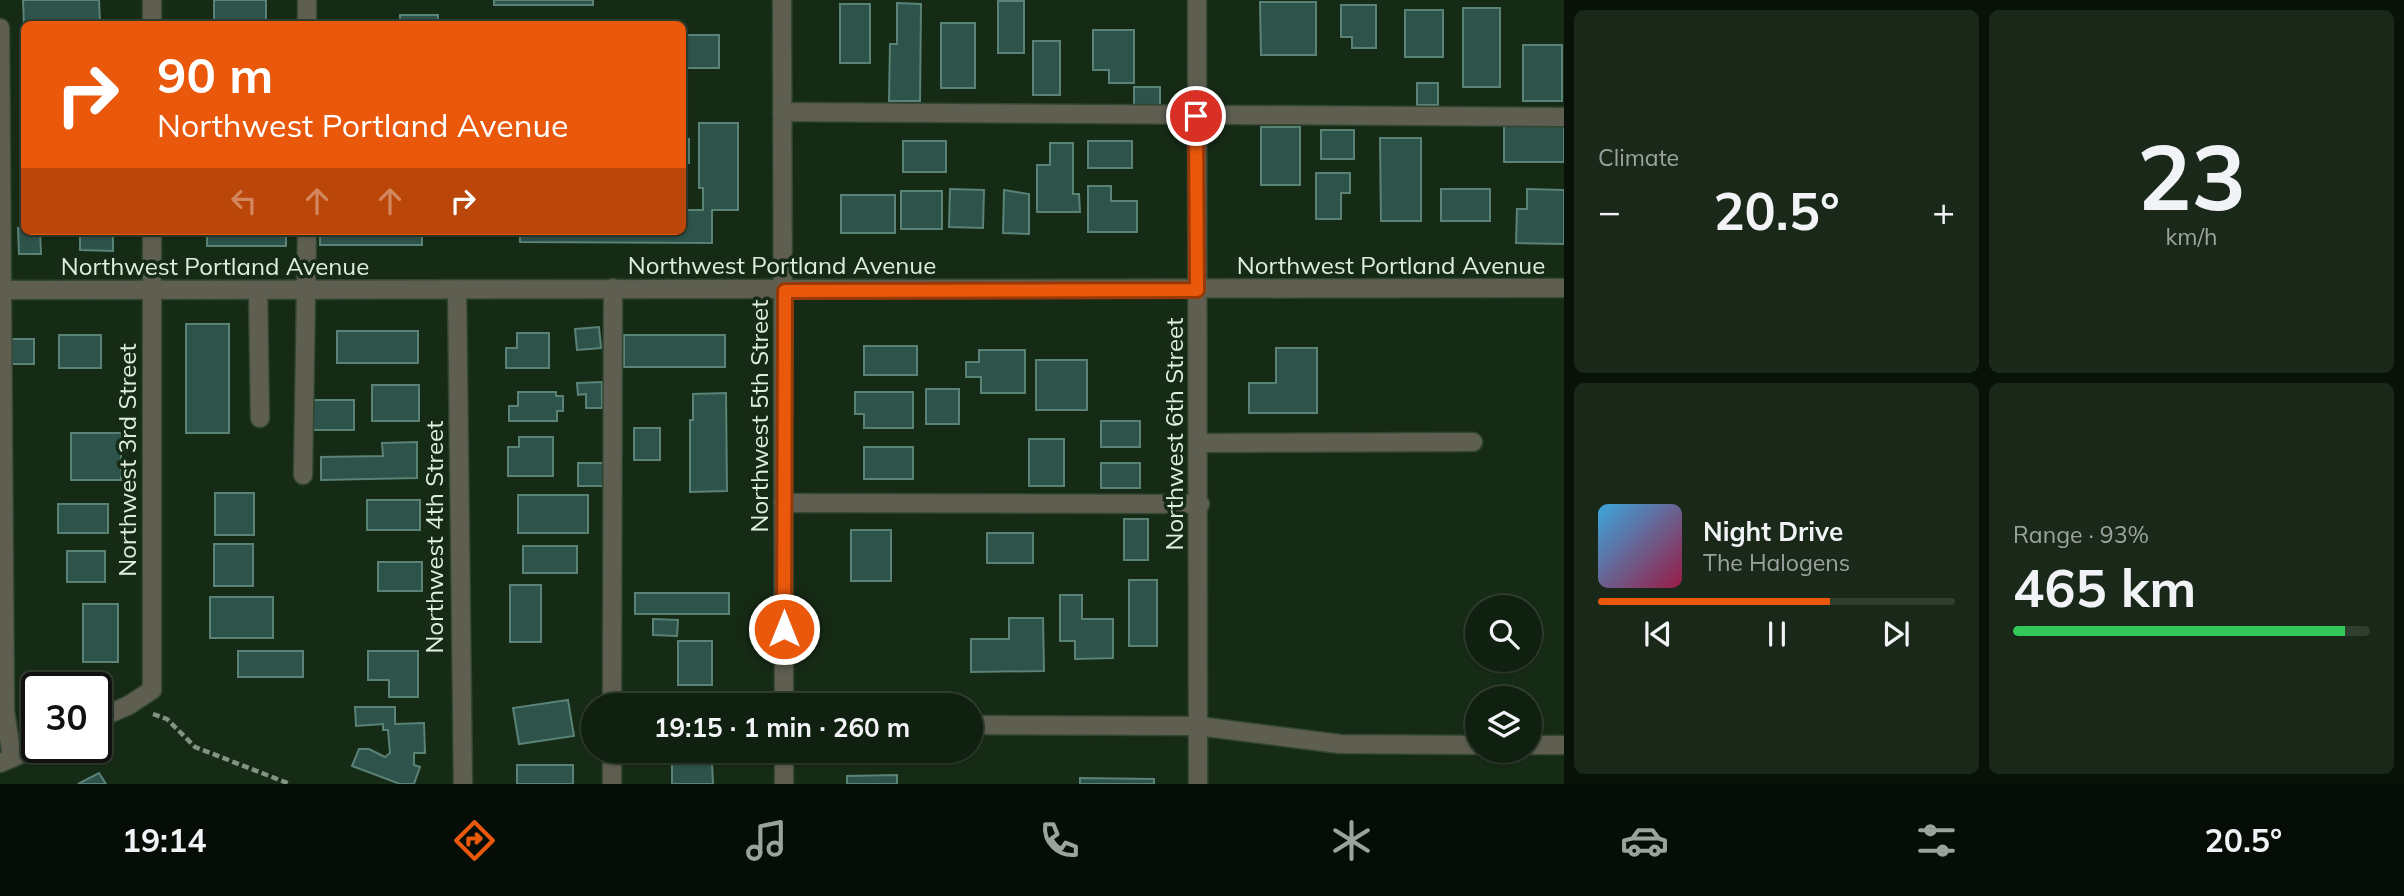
<!DOCTYPE html>
<meta charset="utf-8">
<style>
:root{--surface:#102010;--page:#192819;--text:#f1f3f6;--muted:#9ca39f;--line:#303e30;--accent:#ea580c}
body{margin:0;font-family:Mulish,sans-serif;background:var(--page);color:var(--text);height:100vh;display:flex;flex-direction:column;font-size:26px;white-space:nowrap}
*{box-sizing:border-box;margin:0}
p{font-size:23px;color:var(--muted)}
.icon{flex:none;width:38px;height:38px;fill:none;stroke:currentColor;stroke-width:2;stroke-linecap:round;stroke-linejoin:round}
.map{position:relative;flex:1;overflow:hidden}
.details{display:flex;flex-direction:column;gap:10px;padding:10px;background:#091209;width:840px}
.details>*{flex:none}
.hud{position:absolute;left:21px;top:21px;width:665px;height:214px;border-radius:10px;box-shadow:0 2px 5px #0004,0 0 0 2px var(--line);background:#ea580c;color:#fff;overflow:hidden}
.tools{position:absolute;left:1465px;top:595px;display:grid;gap:14px}
.tools a{display:grid;place-items:center;width:77px;height:77px;border-radius:50%;background:var(--surface);box-shadow:0 2px 5px #0004,0 0 0 2px var(--line);font-size:35px}
.speed{position:absolute;left:21px;top:672px;display:flex;gap:14px;font-size:35px;font-weight:700;text-align:center}
.speed>*{display:grid;place-content:center;width:91px;height:91px;border-radius:50%;background:var(--surface);box-shadow:0 2px 5px #0004,0 0 0 2px var(--line);line-height:1}
.speed .limit{border:4px solid #111;border-radius:10px;background:#fff;color:#111}
.pin{position:absolute;display:grid;place-items:center;width:60px;height:60px;color:#fff;margin:-30px;border:4px solid #fff;border-radius:50%;box-shadow:0 2px 7px #0007}
.me{position:absolute;width:77px;margin:-38px;rotate:0deg;stroke-linejoin:round;filter:drop-shadow(0 0 5px #0008)}
.turn{display:flex;align-items:center;gap:24px;height:147px;padding:0 21px;font-size:32px}
.turn .icon{width:91px;height:91px;stroke-width:2.5}
.turn b{display:block;font-size:49px;line-height:60px}
.lanes{display:flex;align-items:center;height:66px;padding:0 21px;background:#0003;justify-content:center;gap:35px;direction:ltr}
.lanes .off{opacity:.35}
.big{font-size:52px;font-weight:700;line-height:1.1}
.details .widget{flex:1;display:flex;flex-direction:column;justify-content:center;gap:10px;min-width:0;padding:0 24px;border-radius:10px;background:var(--page)}
.details .dial{align-items:center;gap:0}
.dial b{font-size:91px;line-height:1}
.song{display:flex;align-items:center;gap:21px}
.cover{width:84px;height:84px;border-radius:10px;background:linear-gradient(135deg,hsl(200 70% 55%),hsl(340 70% 35%))}
.played{height:7px;border-radius:4px;background:linear-gradient(90deg,var(--accent) 65%,var(--line) 65%)}
.keys{display:flex;justify-content:space-around;direction:ltr}
.heat{display:flex;justify-content:space-between;align-items:center;font-size:38px;direction:ltr}
.charge{height:10px;border-radius:5px;background:linear-gradient(90deg,#34c759 93%,var(--line) 0)}
.details .tiles{flex:1;display:grid;gap:10px;grid-template-columns:repeat(2,1fr)}
.trip{position:absolute;left:581px;top:693px;width:402px;height:70px;border-radius:35px;background:var(--surface);box-shadow:0 2px 5px #0004,0 0 0 2px var(--line);font-weight:700;line-height:70px;text-align:center}
.dock{display:flex;height:112px;justify-content:space-around;align-items:center;background:#060d06;color:var(--muted)}
.dock .icon{width:49px;height:49px}
.dock .active{color:var(--accent)}
.dock b{font-size:32px;color:var(--text)}
main{display:flex;flex:1;min-height:0}
.map>svg:first-child{display:block}
</style>
<main>
<div class="map">
<svg width="1564" height="784" viewBox="0 0 1564 784">
<rect width="100%" height="100%" fill="#162b15"/>
<g fill="#2d534a" stroke="#5a8277" stroke-width="2">
<polygon points="23,0 99,0 100,24 24,27"/>
<rect x="214" y="0" width="52" height="20"/>
<rect x="494" y="0" width="99" height="5"/>
<rect x="998" y="1" width="26" height="52"/>
<polygon points="1260,2 1316,2 1316,55 1261,55"/>
<polygon points="897,3 921,4 920,101 889,101 890,44 897,44"/>
<rect x="840" y="4" width="30" height="59"/>
<polygon points="1341,5 1376,5 1376,48 1352,48 1352,37 1341,37"/>
<rect x="1463" y="8" width="37" height="79"/>
<rect x="1405" y="10" width="38" height="47"/>
<rect x="400" y="15" width="38" height="9"/>
<rect x="499" y="21" width="37" height="3"/>
<rect x="941" y="23" width="34" height="65"/>
<polygon points="1093,30 1134,30 1134,83 1109,83 1109,70 1093,70"/>
<rect x="682" y="35" width="37" height="33"/>
<rect x="1033" y="41" width="27" height="54"/>
<rect x="1523" y="45" width="39" height="56"/>
<rect x="1417" y="83" width="21" height="22"/>
<rect x="1134" y="87" width="26" height="19"/>
<polygon points="699,123 738,123 738,210 712,210 712,243 520,242 520,231 682,231 682,210 703,210 703,188 699,188"/>
<rect x="1504" y="126" width="60" height="36"/>
<rect x="1261" y="127" width="39" height="58"/>
<rect x="1321" y="130" width="33" height="29"/>
<polygon points="1380,138 1421,138 1421,221 1381,221"/>
<rect x="682" y="139" width="7" height="24"/>
<rect x="903" y="141" width="43" height="31"/>
<rect x="1088" y="141" width="44" height="27"/>
<polygon points="1050,143 1073,143 1073,194 1079,194 1080,212 1037,212 1037,165 1050,165"/>
<polygon points="1316,173 1350,173 1350,193 1341,193 1341,219 1316,219"/>
<polygon points="1088,186 1111,186 1111,201 1137,201 1137,232 1088,232"/>
<polygon points="950,189 984,190 983,228 949,227"/>
<rect x="1441" y="189" width="49" height="32"/>
<polygon points="1527,189 1564,190 1564,244 1516,243 1517,209 1527,209"/>
<polygon points="1004,190 1029,194 1029,234 1003,233"/>
<rect x="901" y="191" width="41" height="38"/>
<rect x="841" y="195" width="54" height="38"/>
<polygon points="18,228 40,231 41,254 19,254"/>
<polygon points="80,231 113,231 113,251 80,250"/>
<rect x="207" y="231" width="79" height="15"/>
<rect x="320" y="231" width="102" height="14"/>
<rect x="186" y="324" width="43" height="109"/>
<polygon points="599,327 601,348 577,350 575,329"/>
<rect x="337" y="331" width="81" height="32"/>
<polygon points="517,333 549,333 549,368 506,368 506,348 517,348"/>
<rect x="59" y="335" width="42" height="33"/>
<rect x="624" y="335" width="101" height="32"/>
<rect x="12" y="339" width="22" height="25"/>
<rect x="864" y="346" width="53" height="29"/>
<polygon points="1276,348 1317,348 1317,413 1249,413 1249,383 1276,383"/>
<polygon points="979,350 1025,350 1025,393 981,393 981,377 966,377 966,362 979,362"/>
<rect x="1036" y="360" width="51" height="50"/>
<polygon points="602,382 602,408 586,408 586,394 578,395 577,383"/>
<rect x="372" y="385" width="47" height="36"/>
<rect x="926" y="389" width="33" height="35"/>
<polygon points="518,392 556,392 556,396 563,396 563,411 557,411 557,421 509,421 509,406 518,406"/>
<polygon points="855,392 913,392 913,428 864,428 864,414 855,414"/>
<polygon points="726,393 727,491 690,492 690,420 693,420 693,394"/>
<rect x="311" y="400" width="43" height="30"/>
<rect x="1101" y="421" width="39" height="26"/>
<rect x="634" y="428" width="26" height="32"/>
<rect x="71" y="433" width="50" height="47"/>
<polygon points="519,437 553,437 553,476 508,476 508,447 519,447"/>
<rect x="1029" y="439" width="35" height="47"/>
<polygon points="417,442 417,478 321,480 321,457 383,456 382,443"/>
<rect x="864" y="447" width="49" height="32"/>
<rect x="578" y="463" width="26" height="23"/>
<rect x="1101" y="463" width="39" height="25"/>
<rect x="215" y="493" width="39" height="42"/>
<rect x="518" y="495" width="70" height="38"/>
<rect x="367" y="500" width="53" height="30"/>
<rect x="58" y="504" width="50" height="29"/>
<rect x="1124" y="519" width="24" height="41"/>
<rect x="851" y="530" width="40" height="51"/>
<rect x="987" y="533" width="46" height="30"/>
<rect x="214" y="544" width="39" height="42"/>
<rect x="523" y="546" width="54" height="27"/>
<rect x="67" y="551" width="38" height="31"/>
<rect x="378" y="562" width="44" height="29"/>
<rect x="1129" y="580" width="28" height="66"/>
<rect x="510" y="585" width="31" height="57"/>
<rect x="635" y="593" width="94" height="21"/>
<polygon points="1060,595 1082,595 1082,619 1113,619 1113,658 1075,659 1075,641 1060,641"/>
<rect x="210" y="597" width="63" height="41"/>
<rect x="83" y="604" width="35" height="58"/>
<polygon points="1009,618 1043,618 1044,671 971,672 971,639 1009,639"/>
<polygon points="653,619 678,620 677,636 653,635"/>
<rect x="678" y="641" width="34" height="44"/>
<rect x="238" y="651" width="65" height="26"/>
<polygon points="368,651 418,651 418,697 389,697 389,680 368,680"/>
<polygon points="568,700 574,736 519,744 513,708"/>
<polygon points="355,707 395,707 395,724 424,723 425,753 414,753 414,765 420,767 414,784 400,784 352,766 359,749 369,749 385,757 390,753 388,730 383,730 383,724 356,726"/>
<polygon points="672,763 712,763 713,784 672,784"/>
<rect x="517" y="765" width="56" height="19"/>
<polygon points="99,773 106,784 78,784"/>
<polygon points="897,775 897,784 847,784 847,776"/>
<polygon points="1080,778 1154,779 1154,784 1080,784"/>
</g>
<g fill="none" stroke-linecap="round" stroke-linejoin="round">
<defs>
<g id="minor">
<polyline points="307,0 307,24"/>
<polyline points="782,0 784,705"/>
<polyline points="1197,0 1198,784"/>
<polyline points="152,24 152,0"/>
<polyline points="0,28 5,711 12,758"/>
<polyline points="782,112 1564,117"/>
<polyline points="457,289 463,784"/>
<polyline points="0,290 1564,288"/>
<polyline points="258,291 260,418"/>
<polyline points="1199,443 1473,442"/>
<polyline points="303,475 307,231"/>
<polyline points="783,503 1200,504"/>
<polyline points="612,705 613,288"/>
<polyline points="96,720 129,705 152,690 152,231"/>
<polyline points="971,725 1198,726 1340,744 1477,745"/>
<polyline points="1530,745 1564,745"/>
<polyline points="784,751 784,784"/>
<polyline points="0,763 37,747"/>
<polyline points="612,784 612,751"/>
</g>
</defs>
<use href="#minor" stroke="#324631" stroke-width="21"/>
<polyline stroke="#829381" stroke-width="4.5" stroke-dasharray="7 3.5" stroke-linecap="butt" points="153,714 167,719 195,747 290,784"/>
<use href="#minor" stroke="#5e5f51" stroke-width="18"/>
</g>
<g fill="none" stroke-linecap="round" stroke-linejoin="round">
<defs>
<polyline id="route" points="784,629 785,291 1197,290 1196,116"/>
</defs>
<use href="#route" stroke="#983908" stroke-width="18"/>
<use href="#route" stroke="#ea580c" stroke-width="12"/>
</g>
<g text-anchor="middle" dominant-baseline="central" stroke-width="7" stroke-linejoin="round" paint-order="stroke">
<g font-size="24" fill="#dfedde" stroke="#162b15">
<text x="782" y="265">Northwest Portland Avenue</text>
<text x="1391" y="265">Northwest Portland Avenue</text>
<text x="215" y="266">Northwest Portland Avenue</text>
<text transform="translate(759 416) rotate(-90)">Northwest 5th Street</text>
<text transform="translate(1174 434) rotate(-90)">Northwest 6th Street</text>
<text transform="translate(127 460) rotate(-90)">Northwest 3rd Street</text>
<text transform="translate(434 537) rotate(-90)">Northwest 4th Street</text>
</g>
</g>
</svg>
<div class="tools">
<a><svg class="icon" aria-label="search" viewBox="0 0 24 24"><circle cx="10" cy="10" r="6"/><path d="M15 15l6 6"/></svg></a>
<a><svg class="icon" aria-label="layers" viewBox="0 0 24 24"><path d="M12 4l9 5-9 5-9-5zM3 14l9 5 9-5"/></svg></a>
</div>
<div class="speed"><div class="limit">30</div></div>
<div class="pin" style="left:1196px;top:116px;background:#d93025"><svg class="icon" aria-label="arrive" viewBox="0 0 24 24"><path d="M6 21V4h12l-3 4 3 4H6"/></svg></div>
<svg class="me" style="left:784px;top:629px" viewBox="-20 -20 40 40"><circle r="17" fill="#ea580c" stroke="#fff" stroke-width="3"/><path d="M0-11L8 9 0 5-8 9z" fill="#fff"/></svg>
<div class="trip">19:15 · 1 min · 260 m</div>
<div class="hud">
<div class="turn"><svg class="icon" aria-label="right" viewBox="0 0 24 24"><path d="M7 20v-9h11M14 6l5 5-5 5"/></svg><div><b>90 m</b>Northwest Portland Avenue</div></div>
<div class="lanes"><svg class="icon off" aria-label="left" viewBox="0 0 24 24"><path d="M17 20v-9H6M10 6l-5 5 5 5"/></svg><svg class="icon off" aria-label="ahead" viewBox="0 0 24 24"><path d="M12 20V5M6 11l6-6 6 6"/></svg><svg class="icon off" aria-label="ahead" viewBox="0 0 24 24"><path d="M12 20V5M6 11l6-6 6 6"/></svg><svg class="icon" aria-label="right" viewBox="0 0 24 24"><path d="M7 20v-9h11M14 6l5 5-5 5"/></svg></div>
</div>
</div>
<section class="details">
<div class="tiles">
<div class="widget"><p>Climate</p>
<div class="heat"><a>−</a><b class="big">20.5°</b><a>+</a></div>
</div>
<div class="widget dial"><b>23</b><p>km/h</p></div>
<div class="widget">
<div class="song"><i class="cover"></i><div><b>Night Drive</b><p>The Halogens</p></div></div>
<div class="played"></div>
<div class="keys"><svg class="icon" aria-label="previous" viewBox="0 0 24 24"><path d="M18 5L8 12l10 7zM5 5v14"/></svg><svg class="icon" aria-label="pause" viewBox="0 0 24 24"><path d="M8 5v14M16 5v14"/></svg><svg class="icon" aria-label="next" viewBox="0 0 24 24"><path d="M6 5l10 7-10 7zM19 5v14"/></svg></div>
</div>
<div class="widget"><p>Range · 93%</p><b class="big">465 km</b><div class="charge"></div></div>
</div>
</section>
</main>
<nav class="dock">
<b>19:14</b>
<svg class="icon active" aria-label="directions" viewBox="0 0 24 24"><path d="M12 3l9 9-9 9-9-9zM9 14v-3h6M13 9l2 2-2 2"/></svg>
<svg class="icon" aria-label="music" viewBox="0 0 24 24"><path d="M9 18V5l10-2v13"/><circle cx="6" cy="18" r="3"/><circle cx="16" cy="16" r="3"/></svg>
<svg class="icon" aria-label="phone" viewBox="0 0 24 24"><path d="M5 4h4l2 5-3 2q2 4 5 5l2-3 5 2v4C11 20 4 13 5 4z"/></svg>
<svg class="icon" aria-label="climate" viewBox="0 0 24 24"><path d="M12 3v18M4 7l16 10M4 17L20 7"/></svg>
<svg class="icon" aria-label="car" viewBox="0 0 24 24"><path d="M5 17H2v-5l4-1 3-4h7l3 4 3 1v5h-3M9 17h6M6 11h13"/><circle cx="7" cy="17" r="2"/><circle cx="17" cy="17" r="2"/></svg>
<svg class="icon" aria-label="filters" viewBox="0 0 24 24"><path d="M4 7h16M4 17h16"/><circle cx="9" cy="7" r="2"/><circle cx="15" cy="17" r="2"/></svg>
<b>20.5°</b>
</nav>
